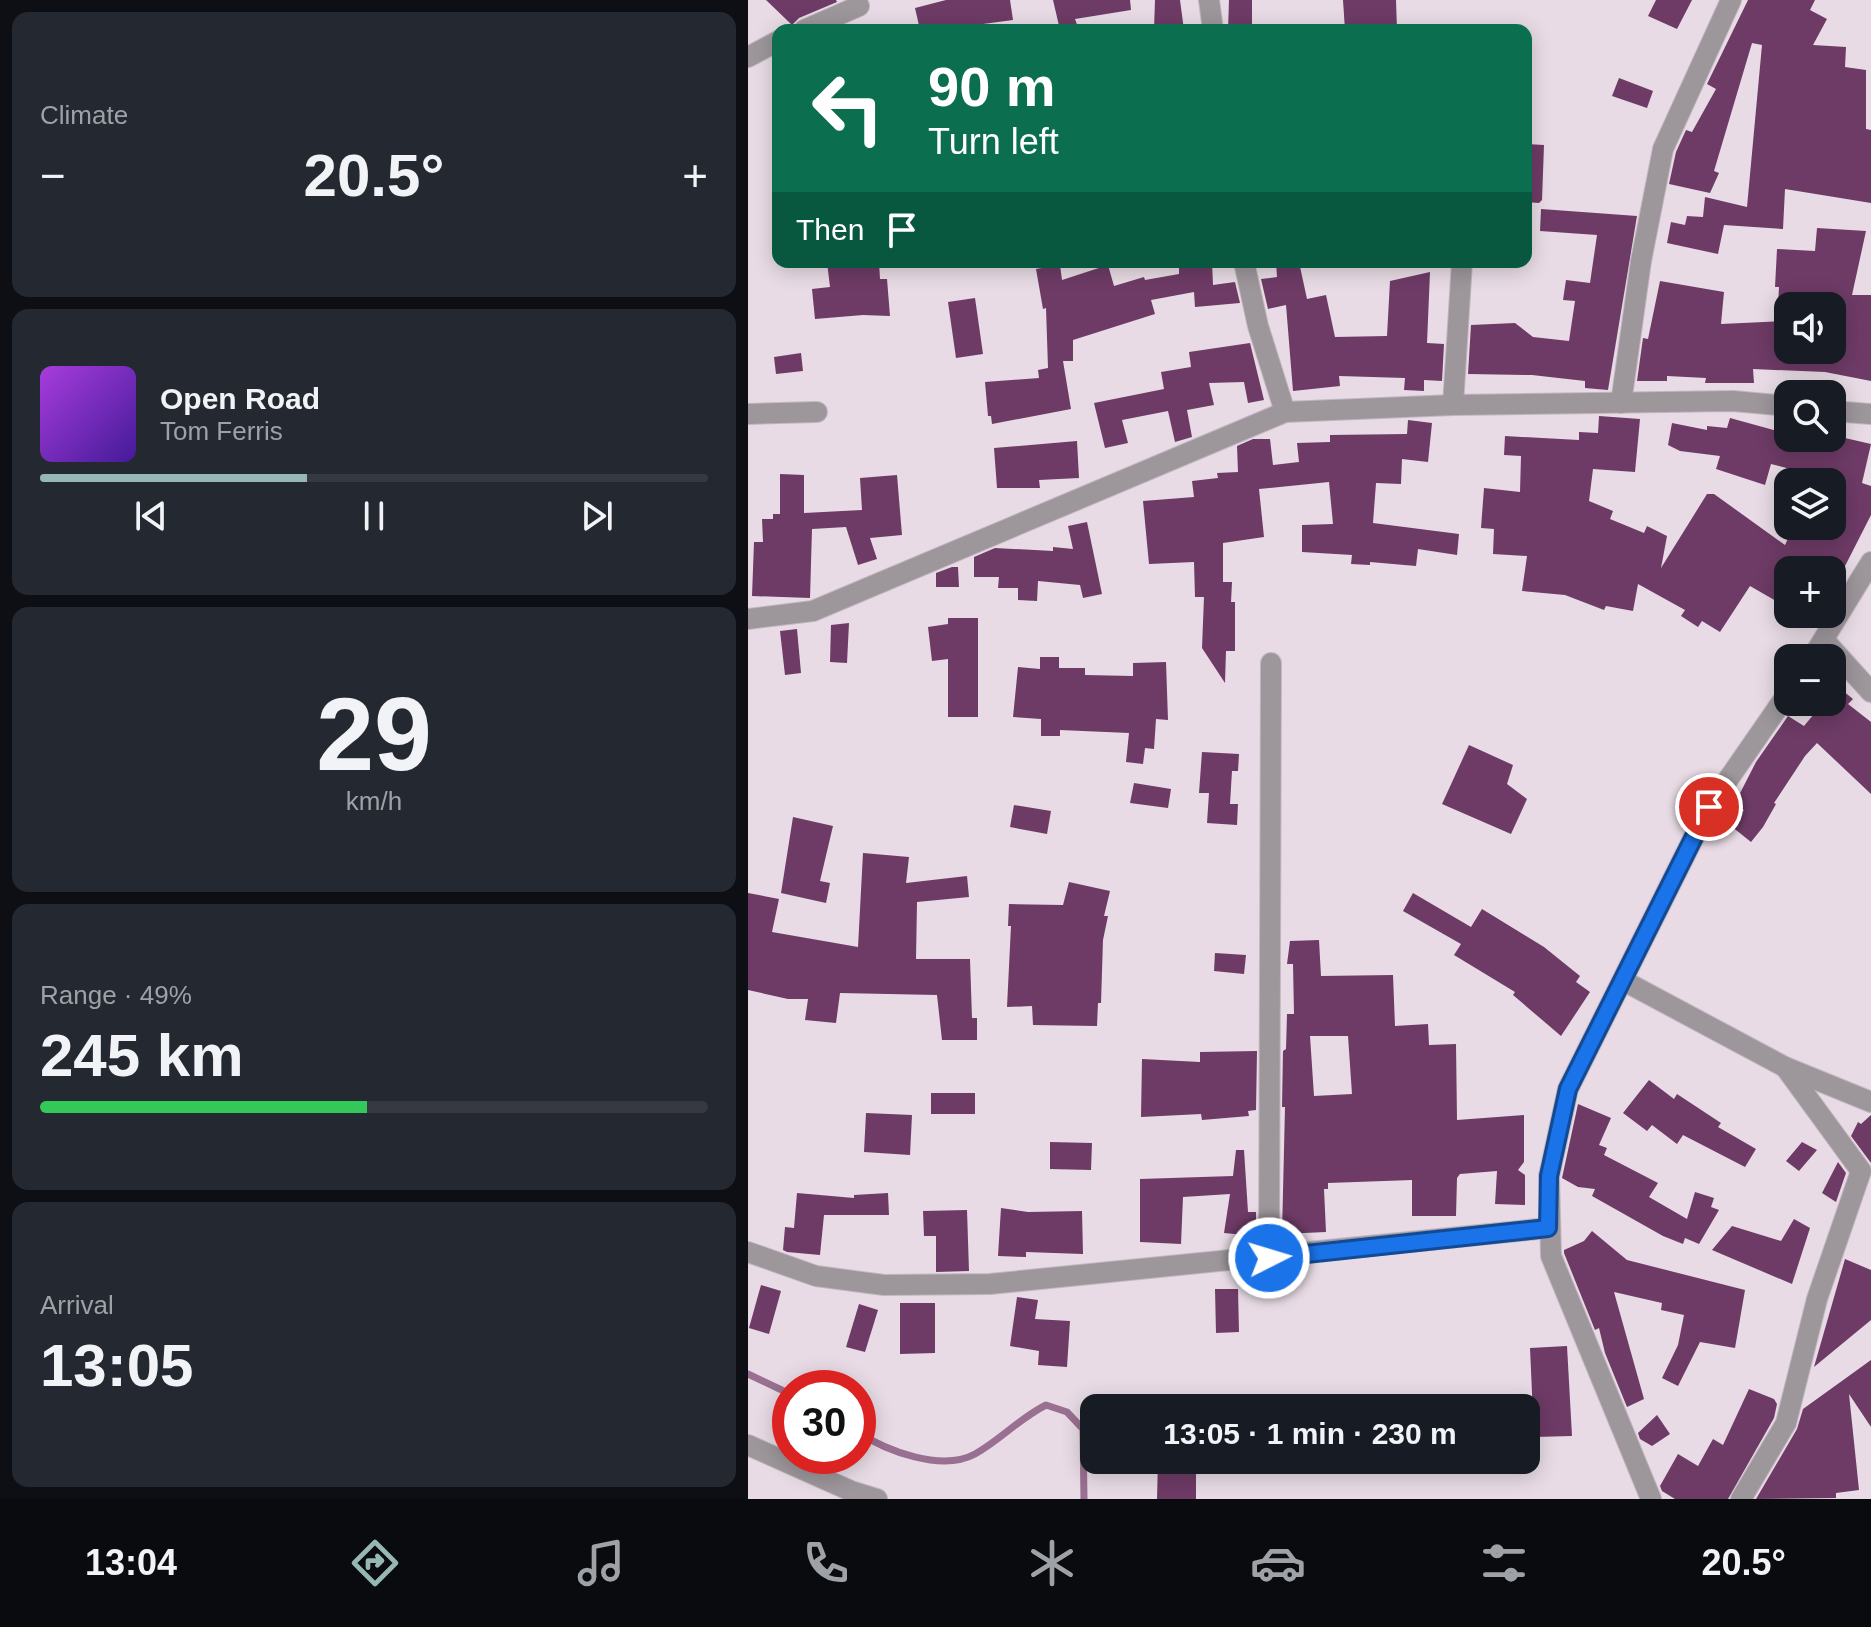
<!DOCTYPE html>
<meta charset="utf-8">
<style>
:root{--surface:#171b24;--page:#242831;--text:#f1f3f6;--muted:#9ea1a6;--line:#363941;--accent:#96b7b4}
body{margin:0;font-family:Arial,sans-serif;background:var(--page);color:var(--text);height:100vh;display:flex;flex-direction:column;font-size:30px;white-space:nowrap}
*{box-sizing:border-box;margin:0}
p{font-size:26px;color:var(--muted)}
.icon{flex:none;width:44px;height:44px;fill:none;stroke:currentColor;stroke-width:2;stroke-linecap:round;stroke-linejoin:round}
.map{position:relative;flex:1;overflow:hidden}
.details{display:flex;flex-direction:column;gap:12px;padding:12px;background:#0d0f14;width:748px}
.details>*{flex:none}
.guide{position:absolute;left:24px;top:24px;width:760px;height:244px;border-radius:16px;box-shadow:0 4px 20px #0003;background:#0b6e4f;color:#fff;overflow:hidden}
.buttons{position:absolute;left:1026px;top:292px;display:grid;gap:16px}
.buttons a{display:grid;place-items:center;width:72px;height:72px;border-radius:16px;background:var(--surface);box-shadow:0 4px 20px #0003;font-size:40px}
.speed{position:absolute;left:24px;top:1370px;display:flex;gap:16px;font-size:40px;font-weight:700;text-align:center}
.speed>*{display:grid;place-content:center;width:104px;height:104px;border-radius:50%;background:var(--surface);box-shadow:0 4px 20px #0003;line-height:1}
.speed .limit{border:12px solid #d22;background:#fff;color:#111}
.pin{position:absolute;display:grid;place-items:center;width:68px;height:68px;color:#fff;margin:-34px;border:4px solid #fff;border-radius:50%;box-shadow:0 2px 8px #0007}
.me{position:absolute;width:88px;margin:-44px;rotate:85deg;stroke-linejoin:round;filter:drop-shadow(0 0 6px #0008)}
.turn{display:flex;align-items:center;gap:28px;height:168px;padding:0 24px;font-size:36px}
.turn .icon{width:104px;height:104px;stroke-width:2.5}
.turn b{display:block;font-size:56px;line-height:68px}
.then{display:flex;align-items:center;height:76px;padding:0 24px;background:#0003;gap:16px;font-size:30px}
.big{font-size:60px;font-weight:700;line-height:1.1}
.details .widget{flex:1;display:flex;flex-direction:column;justify-content:center;gap:12px;min-width:0;padding:0 28px;border-radius:16px;background:var(--page)}
.details .dial{align-items:center;gap:0}
.dial b{font-size:104px;line-height:1}
.song{display:flex;align-items:center;gap:24px}
.cover{width:96px;height:96px;border-radius:12px;background:linear-gradient(135deg,hsl(280 70% 55%),hsl(260 70% 35%))}
.played{height:8px;border-radius:4px;background:linear-gradient(90deg,var(--accent) 40%,var(--line) 40%)}
.keys{display:flex;justify-content:space-around;direction:ltr}
.heat{display:flex;justify-content:space-between;align-items:center;font-size:44px;direction:ltr}
.charge{height:12px;border-radius:6px;background:linear-gradient(90deg,#34c759 49%,var(--line) 0)}
.trip{position:absolute;left:332px;top:1394px;width:460px;height:80px;border-radius:16px;background:var(--surface);box-shadow:0 4px 20px #0003;font-weight:700;line-height:80px;text-align:center}
.tabs{display:flex;height:128px;justify-content:space-around;align-items:center;background:#090b0e;color:var(--muted)}
.tabs .icon{width:56px;height:56px}
.tabs .active{color:var(--accent)}
.tabs b{font-size:36px;color:var(--text)}
main{display:flex;flex:1;min-height:0}
.map>svg:first-child{display:block}
</style>
<main>
<section class="details">
<div class="widget"><p>Climate</p>
<div class="heat"><a>−</a><b class="big">20.5°</b><a>+</a></div>
</div>
<div class="widget">
<div class="song"><i class="cover"></i><div><b>Open Road</b><p>Tom Ferris</p></div></div>
<div class="played"></div>
<div class="keys"><svg class="icon" aria-label="previous" viewBox="0 0 24 24"><path d="M18 5L8 12l10 7zM5 5v14"/></svg><svg class="icon" aria-label="pause" viewBox="0 0 24 24"><path d="M8 5v14M16 5v14"/></svg><svg class="icon" aria-label="next" viewBox="0 0 24 24"><path d="M6 5l10 7-10 7zM19 5v14"/></svg></div>
</div>
<div class="widget dial"><b>29</b><p>km/h</p></div>
<div class="widget"><p>Range · 49%</p><b class="big">245 km</b><div class="charge"></div></div>
<div class="widget"><p>Arrival</p><b class="big">13:05</b></div>
</section>
<div class="map">
<svg width="1123" height="1499" viewBox="0 0 1123 1499">
<rect width="100%" height="100%" fill="#e8dbe5"/>
<g fill="none" stroke-linecap="round" stroke-linejoin="round">
<g stroke="#997092" stroke-width="7">
<polyline points="0,1374 42,1394"/>
<path d="M110,1432C138,1451 194,1472 227,1454C252,1440 272,1418 298,1405L319,1412L335,1429L336,1499"/>
</g>
</g>
<g fill="#6e3b66" fill-rule="evenodd">
<polygon points="18,0 88,0 89,2 51,18 44,25"/>
<polygon points="198,0 262,0 265,20 235,24 237,30 172,30 167,8"/>
<polygon points="305,0 382,0 383,10 327,19 331,30 312,30"/>
<polygon points="407,0 432,0 436,30 406,30"/>
<polygon points="481,0 504,0 504,30 480,30"/>
<polygon points="595,0 648,0 649,30 597,30"/>
<polygon points="908,0 944,0 929,29 900,16"/>
<polygon points="1000,0 1067,0 1062,10 1079,19 1065,45 1098,47 1097,67 1118,70 1118,129 1123,130 1123,203 1037,189 1035,229 976,225 970,254 919,243 923,222 937,225 939,216 955,217 957,197 999,207 1014,45 1004,43 966,171 971,173 962,193 921,184 928,152 938,130 944,132 968,89 959,84"/>
<polygon points="871,78 905,91 899,108 864,96"/>
<polygon points="778,144 796,145 794,200 791,203 778,202"/>
<polygon points="793,209 889,216 860,390 837,388 837,381 784,375 720,374 723,325 767,323 785,337 821,341 827,301 815,300 818,280 842,283 849,235 792,231"/>
<polygon points="1069,228 1118,231 1104,295 1123,295 1123,381 1077,372 1005,369 1006,383 957,383 958,378 919,376 919,381 889,381 895,338 900,339 912,281 976,292 973,324 1040,321 1040,350 1091,350 1091,306 1030,306 1031,287 1027,287 1029,249 1067,251"/>
<polygon points="79,262 131,262 132,279 139,279 142,316 115,315 67,319 64,289 82,287"/>
<polygon points="431,262 464,262 465,285 487,282 492,303 447,307 446,292 403,300 407,314 325,340 325,361 315,361 323,409 244,424 243,416 240,416 237,382 291,378 290,370 300,368 298,308 295,309 288,269 312,265 314,280 360,265 366,286 396,277 397,280 431,274"/>
<polygon points="528,262 551,262 559,299 578,295 587,337 639,336 642,281 682,272 679,343 696,344 694,381 676,380 676,391 656,390 657,378 591,376 592,386 545,391 538,305 520,309 513,279 529,277"/>
<polygon points="227,298 235,354 208,358 200,302"/>
<polygon points="502,343 516,400 500,403 496,382 461,383 466,405 439,410 444,437 427,442 420,411 374,420 380,443 357,448 346,403 416,389 413,372 443,367 441,352"/>
<polygon points="53,353 55,371 28,374 26,357"/>
<polygon points="851,416 892,419 887,472 845,469 841,501 865,511 862,519 896,533 899,526 919,536 913,568 959,494 966,494 1037,545 1046,526 1084,526 1084,480 1023,464 1017,485 968,469 972,456 932,451 920,445 924,423 959,430 959,426 979,428 982,418 1033,432 1032,438 1084,438 1084,435 1123,444 1114,483 1123,486 1123,515 1095,570 1040,570 1040,608 1002,586 972,632 954,621 950,627 933,616 937,610 890,584 885,611 858,606 856,610 817,595 774,591 779,556 745,554 746,529 733,528 736,488 772,492 773,456 756,455 757,436 831,440 831,432 850,433"/>
<polygon points="660,420 684,423 680,462 654,459 653,484 628,483 625,523 711,534 709,555 670,549 668,566 622,562 622,565 603,564 604,555 554,552 554,525 585,524 581,482 511,489 516,537 475,543 475,582 484,582 483,602 487,602 487,651 478,651 477,683 454,648 456,597 447,597 446,562 401,564 395,501 446,497 444,481 470,478 469,473 490,472 489,446 505,439 522,439 525,465 551,462 549,443 582,442 582,435 659,434"/>
<polygon points="329,441 331,478 291,480 292,488 249,488 246,448"/>
<polygon points="32,474 56,475 56,513 114,510 112,478 149,475 154,535 122,538 129,559 110,565 98,527 64,529 62,598 4,596 6,542 15,542 14,519 25,519 25,514 32,514"/>
<polygon points="339,522 354,594 335,598 332,585 290,581 289,601 270,600 270,588 250,588 251,577 226,577 226,557 247,548 305,551 305,547 325,549 320,526"/>
<polygon points="204,567 210,567 211,587 188,587 188,573"/>
<polygon points="200,618 230,618 230,717 200,717 200,659 184,661 180,627 200,624"/>
<polygon points="101,623 99,663 82,662 83,625"/>
<polygon points="49,629 53,673 37,675 32,631"/>
<polygon points="292,657 311,657 311,668 337,668 337,675 385,676 385,663 418,662 420,720 408,719 406,749 397,748 395,764 378,762 381,733 312,730 312,736 293,736 293,719 265,717 270,667 292,669"/>
<polygon points="1089,686 1105,699 1100,704 1123,722 1123,794 1069,743 1057,756 1026,803 1028,804 1015,827 1003,842 983,826 996,810 986,805 1008,762 1040,716 1056,726 1076,702 1084,702 1084,692"/>
<polygon points="721,745 765,765 759,784 779,799 763,834 694,804"/>
<polygon points="454,752 491,754 490,771 484,771 482,804 490,804 489,825 459,823 461,793 451,793"/>
<polygon points="386,783 423,789 420,808 382,803"/>
<polygon points="266,805 303,811 299,834 262,827"/>
<polygon points="45,817 85,826 72,881 82,883 78,903 33,893"/>
<polygon points="115,853 161,857 158,883 219,876 221,897 169,902 168,959 222,959 224,1018 229,1018 229,1040 194,1040 189,995 92,993 88,1023 57,1020 60,999 40,999 0,990 0,893 31,899 24,932 110,947"/>
<polygon points="321,882 362,891 356,916 360,916 355,940 353,1003 350,1003 349,1026 285,1025 284,1006 259,1007 263,926 260,926 261,904 315,905"/>
<polygon points="665,893 723,927 734,909 796,947 832,976 828,982 842,992 813,1036 765,995 767,992 706,955 713,944 655,911"/>
<path d="M571,940L573,976L645,975L647,1026L680,1024L681,1045L708,1044L709,1120L776,1115V1162L770,1170L777,1175V1205L747,1204L749,1171L712,1174L709,1178L708,1216H664V1180L580,1183V1189H576L578,1232L534,1234L537,1107H534L535,1051L538,1049L539,1014H546L545,964H539L542,941ZM562,1036H600L604,1094L566,1096Z"/>
<polygon points="467,953 498,955 496,974 466,971"/>
<polygon points="509,1051 508,1110 500,1111 501,1116 454,1120 453,1114 393,1117 394,1059 452,1062 452,1052"/>
<polygon points="901,1080 926,1099 929,1094 973,1123 970,1127 1008,1149 997,1167 935,1135 929,1144 904,1125 899,1131 875,1113"/>
<rect x="183" y="1093" width="44" height="21"/>
<polygon points="830,1104 863,1118 851,1145 859,1148 856,1155 910,1183 901,1197 939,1219 947,1192 966,1198 963,1207 971,1210 951,1244 937,1238 935,1244 915,1236 844,1196 847,1189 830,1187 814,1178"/>
<polygon points="118,1113 164,1115 162,1155 116,1152"/>
<polygon points="1123,1115 1123,1163 1103,1136 1110,1122 1113,1124"/>
<polygon points="302,1142 344,1143 343,1170 302,1169"/>
<polygon points="1054,1142 1069,1150 1051,1171 1038,1161"/>
<polygon points="488,1150 496,1150 500,1212 508,1212 508,1236 476,1233 482,1194 435,1197 433,1244 392,1242 392,1179 485,1176"/>
<polygon points="1090,1162 1098,1173 1088,1202 1074,1193"/>
<polygon points="49,1193 106,1198 106,1195 140,1193 141,1215 76,1215 72,1255 39,1252 35,1250 37,1227 46,1228"/>
<polygon points="253,1208 280,1212 334,1211 335,1254 278,1252 278,1257 250,1256"/>
<polygon points="219,1210 221,1271 188,1272 188,1236 176,1236 175,1211"/>
<polygon points="1046,1219 1062,1228 1044,1284 964,1250 984,1226 1033,1241"/>
<polygon points="844,1231 879,1260 997,1290 987,1348 952,1342 930,1386 914,1378 930,1345 936,1315 913,1310 914,1303 866,1292 896,1399 879,1407 857,1353 851,1328 847,1330 816,1253 816,1250 836,1241"/>
<polygon points="1097,1259 1123,1270 1123,1320 1066,1367"/>
<polygon points="13,1285 33,1291 21,1334 1,1328"/>
<polygon points="467,1289 490,1289 491,1332 468,1333"/>
<polygon points="269,1297 290,1300 287,1319 322,1321 319,1367 290,1365 291,1351 262,1346"/>
<polygon points="152,1303 187,1303 187,1353 152,1354"/>
<polygon points="111,1304 130,1310 117,1352 98,1347"/>
<polygon points="819,1346 824,1436 786,1437 782,1348"/>
<polygon points="1123,1360 1123,1427 1101,1394 1111,1490 1088,1493 1088,1498 1008,1499 1049,1429 1055,1409"/>
<polygon points="1001,1389 1026,1399 1029,1404 1026,1418 980,1499 927,1499 914,1491 912,1486 930,1454 950,1466 965,1439 975,1445"/>
<polygon points="909,1415 922,1434 904,1446 892,1439 890,1433"/>
<polygon points="410,1460 448,1460 448,1499 409,1499"/>
</g>
<g fill="none" stroke-linecap="round" stroke-linejoin="round">
<defs>
<g id="minor">
<polyline points="461,0 465,30"/>
<polyline points="56,30 111,6"/>
<polyline points="0,57 30,41"/>
<polyline points="496,262 510,326 537,412"/>
<polyline points="873,403 893,261 915,149 983,0"/>
<polyline points="705,405 714,262"/>
<polyline points="1084,411 1123,414"/>
<polyline points="0,414 69,412"/>
<polyline points="0,619 65,611 537,412 705,405 985,401 1040,406"/>
<polyline points="1076,640 1123,692"/>
<polyline points="1064,658 1123,562"/>
<polyline points="876,981 1037,1067 1123,1102"/>
<polyline points="0,1252 68,1276 136,1285 242,1284 800,1228"/>
<polyline points="521,1258 523,663"/>
<polyline points="0,1445 103,1491 129,1499"/>
<polyline points="903,1499 803,1256 801,1176 820,1089 961,807 1040,693"/>
<polyline points="993,1499 1038,1423 1069,1299 1113,1171 1037,1067"/>
</g>
</defs>
<use href="#minor" stroke="#c2b7c0" stroke-width="22"/>
<use href="#minor" stroke="#9d979c" stroke-width="20"/>
</g>
<g fill="none" stroke-linecap="round" stroke-linejoin="round">
<defs>
<polyline id="route" points="521,1258 800,1228 801,1176 820,1089 961,807"/>
</defs>
<use href="#route" stroke="#114b97" stroke-width="20"/>
<use href="#route" stroke="#1a73e8" stroke-width="14"/>
</g>
</svg>
<div class="buttons">
<a><svg class="icon" aria-label="sound" viewBox="0 0 24 24"><path d="M4 9h4l5-4v14l-5-4H4zM17 9q2 3 0 6"/></svg></a>
<a><svg class="icon" aria-label="search" viewBox="0 0 24 24"><circle cx="10" cy="10" r="6"/><path d="M15 15l6 6"/></svg></a>
<a><svg class="icon" aria-label="layers" viewBox="0 0 24 24"><path d="M12 4l9 5-9 5-9-5zM3 14l9 5 9-5"/></svg></a>
<a>+</a>
<a>−</a>
</div>
<div class="speed"><div class="limit">30</div></div>
<div class="pin" style="left:961px;top:807px;background:#d93025"><svg class="icon" aria-label="arrive" viewBox="0 0 24 24"><path d="M6 21V4h12l-3 4 3 4H6"/></svg></div>
<svg class="me" style="left:521px;top:1258px" viewBox="-20 -20 40 40"><circle r="17" fill="#1a73e8" stroke="#fff" stroke-width="3"/><path d="M0-11L8 9 0 5-8 9z" fill="#fff"/></svg>
<div class="trip">13:05 · 1 min · 230 m</div>
<div class="guide">
<div class="turn"><svg class="icon" aria-label="left" viewBox="0 0 24 24"><path d="M17 20v-9H6M10 6l-5 5 5 5"/></svg><div><b>90 m</b>Turn left</div></div>
<div class="then">Then<svg class="icon" aria-label="arrive" viewBox="0 0 24 24"><path d="M6 21V4h12l-3 4 3 4H6"/></svg></div>
</div>
</div>
</main>
<nav class="tabs">
<b>13:04</b>
<svg class="icon active" aria-label="directions" viewBox="0 0 24 24"><path d="M12 3l9 9-9 9-9-9zM9 14v-3h6M13 9l2 2-2 2"/></svg>
<svg class="icon" aria-label="music" viewBox="0 0 24 24"><path d="M9 18V5l10-2v13"/><circle cx="6" cy="18" r="3"/><circle cx="16" cy="16" r="3"/></svg>
<svg class="icon" aria-label="phone" viewBox="0 0 24 24"><path d="M5 4h4l2 5-3 2q2 4 5 5l2-3 5 2v4C11 20 4 13 5 4z"/></svg>
<svg class="icon" aria-label="climate" viewBox="0 0 24 24"><path d="M12 3v18M4 7l16 10M4 17L20 7"/></svg>
<svg class="icon" aria-label="car" viewBox="0 0 24 24"><path d="M5 17H2v-5l4-1 3-4h7l3 4 3 1v5h-3M9 17h6M6 11h13"/><circle cx="7" cy="17" r="2"/><circle cx="17" cy="17" r="2"/></svg>
<svg class="icon" aria-label="filters" viewBox="0 0 24 24"><path d="M4 7h16M4 17h16"/><circle cx="9" cy="7" r="2"/><circle cx="15" cy="17" r="2"/></svg>
<b>20.5°</b>
</nav>
